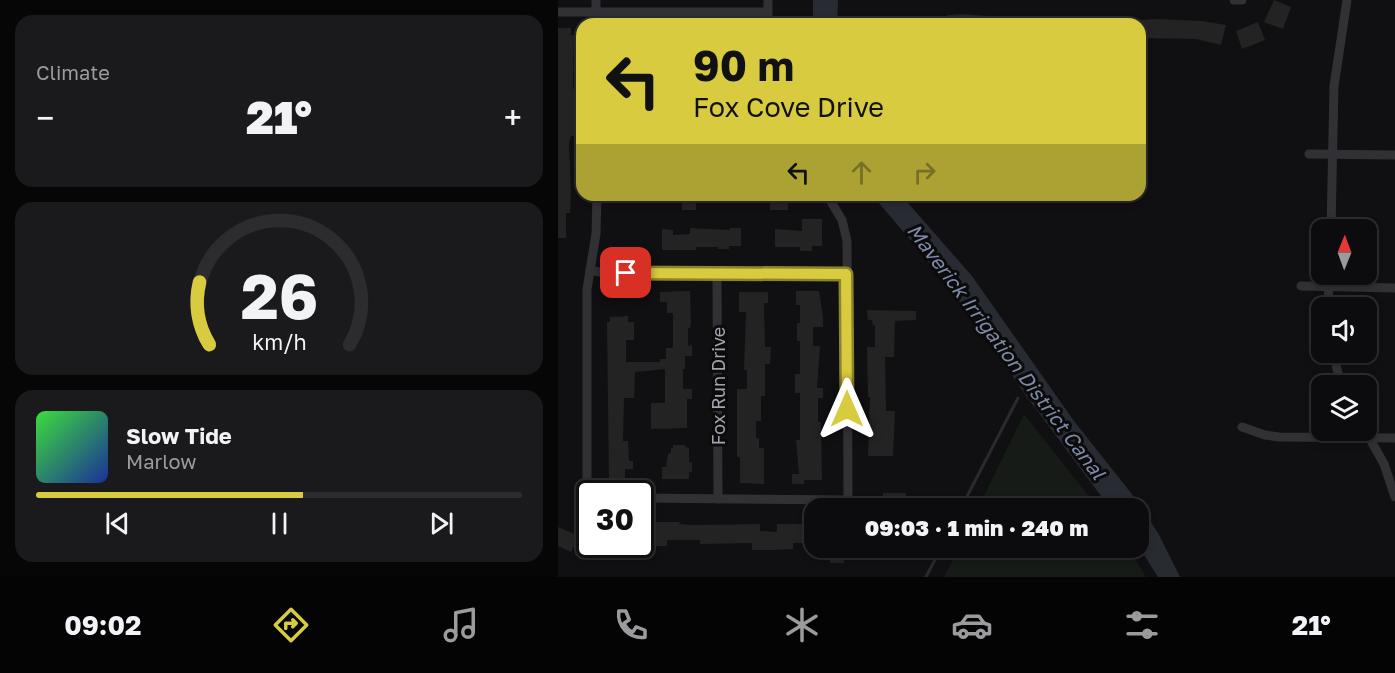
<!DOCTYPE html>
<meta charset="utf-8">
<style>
:root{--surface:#0c0b0d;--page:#1a191b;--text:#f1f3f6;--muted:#9a9b9d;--line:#2c2b2e;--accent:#d8cb40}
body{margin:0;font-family:"Golos Text",sans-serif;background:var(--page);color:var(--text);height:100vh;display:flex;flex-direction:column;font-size:22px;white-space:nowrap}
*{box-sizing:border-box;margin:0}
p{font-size:20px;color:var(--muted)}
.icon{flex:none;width:33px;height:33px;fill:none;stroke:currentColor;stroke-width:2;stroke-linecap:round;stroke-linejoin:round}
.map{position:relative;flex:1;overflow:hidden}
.side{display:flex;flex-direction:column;gap:15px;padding:15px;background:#070607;width:558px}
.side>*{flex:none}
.top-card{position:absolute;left:18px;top:18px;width:570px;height:183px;border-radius:18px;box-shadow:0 3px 9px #0003,0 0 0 2px var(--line);background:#d8cb40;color:#111;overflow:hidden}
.needle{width:39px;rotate:1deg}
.fabs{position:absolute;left:753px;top:219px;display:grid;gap:12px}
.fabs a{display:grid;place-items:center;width:66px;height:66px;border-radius:12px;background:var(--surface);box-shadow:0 3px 9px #0003,0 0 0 2px var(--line);font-size:30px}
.speed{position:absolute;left:18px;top:480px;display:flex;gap:12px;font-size:30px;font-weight:700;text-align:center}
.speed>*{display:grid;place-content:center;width:78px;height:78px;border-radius:50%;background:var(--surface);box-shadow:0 3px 9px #0003,0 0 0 2px var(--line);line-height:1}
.speed .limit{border:3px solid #111;border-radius:9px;background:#fff;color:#111}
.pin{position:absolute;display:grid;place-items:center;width:51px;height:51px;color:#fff;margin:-26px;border-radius:12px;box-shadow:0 3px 9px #0006}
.me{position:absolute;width:66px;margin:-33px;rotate:0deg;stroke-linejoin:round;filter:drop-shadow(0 0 4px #0008)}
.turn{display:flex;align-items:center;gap:21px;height:126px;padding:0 18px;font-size:27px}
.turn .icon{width:78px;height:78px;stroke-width:2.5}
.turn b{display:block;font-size:42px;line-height:51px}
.lanes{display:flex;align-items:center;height:57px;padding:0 18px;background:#0003;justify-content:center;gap:30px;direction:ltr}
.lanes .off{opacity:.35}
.big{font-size:45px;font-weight:800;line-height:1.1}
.side .tile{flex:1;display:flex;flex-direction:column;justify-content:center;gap:9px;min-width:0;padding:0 21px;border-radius:18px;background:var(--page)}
.side .dial{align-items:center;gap:0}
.dial svg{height:156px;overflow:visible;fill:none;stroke:var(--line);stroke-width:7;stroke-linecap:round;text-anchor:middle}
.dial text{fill:var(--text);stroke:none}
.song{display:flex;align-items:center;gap:18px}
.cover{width:72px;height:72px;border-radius:9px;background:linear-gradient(135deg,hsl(120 70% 55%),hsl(230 70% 35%))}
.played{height:6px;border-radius:3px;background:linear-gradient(90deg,var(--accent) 55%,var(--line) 55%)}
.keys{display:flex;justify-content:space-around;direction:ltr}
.heat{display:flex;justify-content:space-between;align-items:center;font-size:33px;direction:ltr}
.trip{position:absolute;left:246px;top:498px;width:345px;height:60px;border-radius:18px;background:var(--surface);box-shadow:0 3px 9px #0003,0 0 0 2px var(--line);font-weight:800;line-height:60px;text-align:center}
.dock{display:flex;height:96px;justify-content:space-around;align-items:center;background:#050405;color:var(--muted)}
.dock .icon{width:42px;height:42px}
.dock .on{color:var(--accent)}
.dock b{font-size:27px;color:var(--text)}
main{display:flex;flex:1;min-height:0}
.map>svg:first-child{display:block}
</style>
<main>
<section class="side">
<div class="tile"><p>Climate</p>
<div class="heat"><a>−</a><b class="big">21°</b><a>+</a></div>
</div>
<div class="tile dial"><svg viewBox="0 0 100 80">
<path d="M14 69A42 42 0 1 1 86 69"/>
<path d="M14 69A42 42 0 0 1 9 37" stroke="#d8cb40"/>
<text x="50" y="56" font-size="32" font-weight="700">26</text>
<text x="50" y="72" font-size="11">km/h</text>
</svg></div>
<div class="tile">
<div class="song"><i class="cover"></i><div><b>Slow Tide</b><p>Marlow</p></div></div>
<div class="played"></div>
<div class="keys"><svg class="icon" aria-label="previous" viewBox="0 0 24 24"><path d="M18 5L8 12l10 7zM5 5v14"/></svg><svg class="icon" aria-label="pause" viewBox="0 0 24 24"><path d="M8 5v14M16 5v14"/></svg><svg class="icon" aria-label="next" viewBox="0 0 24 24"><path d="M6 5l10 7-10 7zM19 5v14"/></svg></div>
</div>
</section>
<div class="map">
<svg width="837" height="577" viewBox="0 0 837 577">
<rect width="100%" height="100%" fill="#100f11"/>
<g fill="#161b18">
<polygon points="466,414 540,508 420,508"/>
<polygon points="401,548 570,548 588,577 386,577"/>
</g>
<g fill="#282b32">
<polygon points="255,0 280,0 279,24 255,24"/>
<polygon points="314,195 343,195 414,276 516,421 577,498 600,533 622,577 600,577 581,547 580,508 552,508 466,393 424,331 361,250"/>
</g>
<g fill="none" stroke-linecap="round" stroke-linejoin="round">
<g stroke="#282b32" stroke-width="3">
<polyline points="403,508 460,398"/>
<polyline points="368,577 383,548"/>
</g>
</g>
<g fill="#232324">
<polygon points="716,0 733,7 725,29 706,22"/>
<polygon points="405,14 443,17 443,24 389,24 389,15"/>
<rect x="488" y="16" width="20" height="8"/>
<polygon points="598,19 644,21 668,25 663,45 638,39 582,38 582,20"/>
<polygon points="700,22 707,40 684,49 678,31"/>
<polygon points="0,28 13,28 13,35 16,35 15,89 18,89 17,136 13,136 11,144 13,191 12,213 8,213 8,238 0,238"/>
<rect x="212" y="195" width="18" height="15"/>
<rect x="124" y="202" width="14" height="8"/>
<polygon points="244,219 264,219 264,246 254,246 254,251 242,251 242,247 217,247 217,229 244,231"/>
<polygon points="132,228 172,230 172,228 183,228 183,246 171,246 171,249 160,249 160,247 138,247 138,250 104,250 104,229 115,230 115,235 132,234"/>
<polygon points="132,291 133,323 132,328 130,328 130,346 134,345 134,356 127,356 127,369 125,369 125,389 134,389 134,399 129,399 129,428 93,429 93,403 107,403 107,369 77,372 76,398 66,398 65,441 70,441 71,461 75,461 75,469 67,469 67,481 51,481 49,322 52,322 52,317 70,316 70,322 76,322 76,340 68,340 68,362 102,362 102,359 108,359 108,348 115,348 115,313 109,313 109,302 102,302 102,292"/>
<polygon points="238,291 261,291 265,317 265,327 255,327 255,346 262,346 259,388 265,388 265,398 260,398 260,422 263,422 264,480 246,480 246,484 234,484 234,474 241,474 238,440 242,440 242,393 237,393 237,374 242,374 242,341 239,341 239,323 242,323 242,305 238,305"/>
<polygon points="181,292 210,292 210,303 206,303 207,347 213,347 212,364 207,364 207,396 203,396 203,421 198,421 198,438 201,438 201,448 206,448 206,484 182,483 182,457 179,457 179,389 189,389 189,370 186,370 188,312 181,312"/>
<polygon points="309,310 358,311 358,320 337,321 336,357 327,357 328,411 337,411 335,456 310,456 312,397 310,397 309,347 317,347 317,325 315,326 314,320 310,320"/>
<polygon points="115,445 127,445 127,447 131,448 131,463 134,462 134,472 131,472 131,479 104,479 104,467 108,467 110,454 113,453 113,448 115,448"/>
<rect x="325" y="493" width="23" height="15"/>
<polygon points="92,522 122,522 121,524 134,525 202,524 202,531 219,532 219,524 256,524 256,539 255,539 255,543 235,543 235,549 215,550 194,550 194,543 142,544 142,540 109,540 109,546 98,546 98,537 85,537 85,524 92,524"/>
<polygon points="0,527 21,536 13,552 0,546"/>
<rect x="272" y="548" width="14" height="15"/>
</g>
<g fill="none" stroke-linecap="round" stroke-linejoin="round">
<g stroke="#313135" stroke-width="9">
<polyline points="38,0 38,24"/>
<polyline points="676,0 684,0"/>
<polyline points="0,12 209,12"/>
<polyline points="210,24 210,0"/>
<polyline points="751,154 837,155"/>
<polyline points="773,230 776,86 789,0"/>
<polyline points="32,270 46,273 288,274"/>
<polyline points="159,274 160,499"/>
<polyline points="743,286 837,288"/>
<polyline points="770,308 771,274"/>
<polyline points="775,352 783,386"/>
<polyline points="684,427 707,435 721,437 837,438"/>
<polyline points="807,430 826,464 837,497"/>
<polyline points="32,498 29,498 29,289 38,234 39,195"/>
<polyline points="82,498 290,500 289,241 284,220 269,195"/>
</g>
</g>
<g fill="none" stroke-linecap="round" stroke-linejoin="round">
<defs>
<polyline id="route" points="68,273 288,274 289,409"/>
</defs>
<use href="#route" stroke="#8c842a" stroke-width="15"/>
<use href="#route" stroke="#d8cb40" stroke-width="10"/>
</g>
<g text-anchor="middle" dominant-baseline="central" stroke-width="6" stroke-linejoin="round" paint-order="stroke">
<g font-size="18" fill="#a2a3b0" stroke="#0b0b0b">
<text transform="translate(160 386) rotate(-90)">Fox Run Drive</text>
</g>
<g font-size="20" font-style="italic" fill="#7d89a7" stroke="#0b0b0b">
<text transform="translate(449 351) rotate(53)">Maverick Irrigation District Canal</text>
</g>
</g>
</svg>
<div class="fabs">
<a><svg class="needle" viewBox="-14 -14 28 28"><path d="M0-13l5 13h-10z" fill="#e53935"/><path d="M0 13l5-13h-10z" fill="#9a9b9d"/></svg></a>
<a><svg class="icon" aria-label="sound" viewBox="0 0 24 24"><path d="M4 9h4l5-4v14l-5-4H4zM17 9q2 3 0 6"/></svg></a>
<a><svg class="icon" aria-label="layers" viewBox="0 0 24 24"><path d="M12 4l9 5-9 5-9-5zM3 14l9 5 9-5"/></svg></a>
</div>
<div class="speed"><div class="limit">30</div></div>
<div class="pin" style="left:68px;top:273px;background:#d93025"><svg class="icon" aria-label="arrive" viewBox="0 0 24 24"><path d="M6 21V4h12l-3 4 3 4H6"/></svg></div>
<svg class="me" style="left:289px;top:409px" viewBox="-20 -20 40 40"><path d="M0-17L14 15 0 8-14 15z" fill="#d8cb40" stroke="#fff" stroke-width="4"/></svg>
<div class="trip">09:03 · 1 min · 240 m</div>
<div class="top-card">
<div class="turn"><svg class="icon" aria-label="left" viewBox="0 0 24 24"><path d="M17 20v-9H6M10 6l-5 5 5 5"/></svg><div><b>90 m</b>Fox Cove Drive</div></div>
<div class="lanes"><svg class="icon" aria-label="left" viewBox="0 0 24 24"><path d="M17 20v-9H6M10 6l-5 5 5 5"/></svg><svg class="icon off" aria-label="ahead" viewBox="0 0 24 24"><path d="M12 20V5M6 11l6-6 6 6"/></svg><svg class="icon off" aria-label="right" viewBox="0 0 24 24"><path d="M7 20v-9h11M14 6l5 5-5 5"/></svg></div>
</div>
</div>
</main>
<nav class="dock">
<b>09:02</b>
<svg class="icon on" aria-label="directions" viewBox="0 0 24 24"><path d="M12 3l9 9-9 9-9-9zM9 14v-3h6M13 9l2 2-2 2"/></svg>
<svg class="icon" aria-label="music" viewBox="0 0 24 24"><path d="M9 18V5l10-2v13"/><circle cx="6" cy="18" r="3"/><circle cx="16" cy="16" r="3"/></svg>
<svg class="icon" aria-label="phone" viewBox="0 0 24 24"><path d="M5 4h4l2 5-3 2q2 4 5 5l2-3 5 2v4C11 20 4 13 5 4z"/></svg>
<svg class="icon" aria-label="climate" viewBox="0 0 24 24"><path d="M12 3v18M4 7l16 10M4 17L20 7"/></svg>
<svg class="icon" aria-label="car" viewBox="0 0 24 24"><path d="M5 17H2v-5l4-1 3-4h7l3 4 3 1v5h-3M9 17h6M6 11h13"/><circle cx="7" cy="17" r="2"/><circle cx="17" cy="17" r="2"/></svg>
<svg class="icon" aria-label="filters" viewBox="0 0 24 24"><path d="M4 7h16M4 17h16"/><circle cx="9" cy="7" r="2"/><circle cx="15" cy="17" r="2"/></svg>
<b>21°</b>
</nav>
